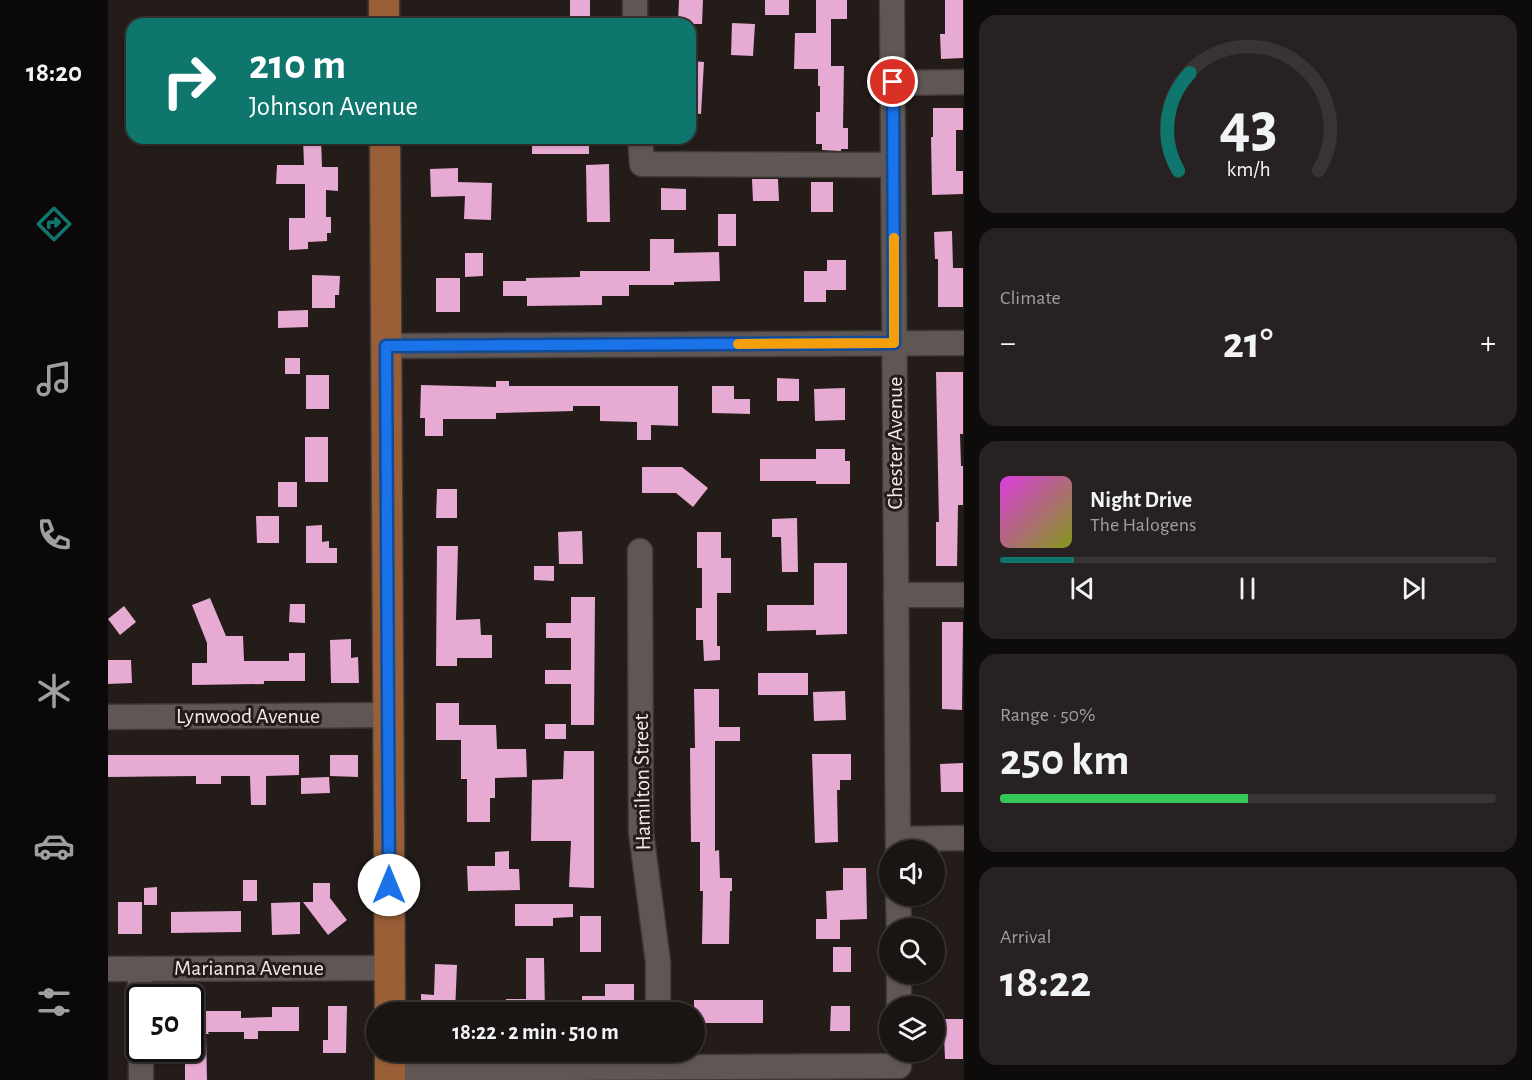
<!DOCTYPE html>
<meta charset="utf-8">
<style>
:root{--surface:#1a1513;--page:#272221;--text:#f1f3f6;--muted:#9f9fa0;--line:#383433;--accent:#0f766e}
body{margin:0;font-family:"Alegreya Sans",sans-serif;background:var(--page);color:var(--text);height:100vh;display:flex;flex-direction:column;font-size:22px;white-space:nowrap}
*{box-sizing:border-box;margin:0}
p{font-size:20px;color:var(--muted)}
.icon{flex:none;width:33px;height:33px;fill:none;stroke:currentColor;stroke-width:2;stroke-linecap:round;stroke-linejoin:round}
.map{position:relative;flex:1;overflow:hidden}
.panel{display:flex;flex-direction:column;gap:15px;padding:15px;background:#0e0c0a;width:568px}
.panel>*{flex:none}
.guide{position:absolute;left:18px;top:18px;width:570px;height:126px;border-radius:18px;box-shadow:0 2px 4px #0004,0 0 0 2px var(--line);background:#0f766e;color:#fff;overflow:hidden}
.controls{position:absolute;left:771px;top:840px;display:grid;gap:12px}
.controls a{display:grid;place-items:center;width:66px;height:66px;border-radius:50%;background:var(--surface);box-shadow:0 2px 4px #0004,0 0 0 2px var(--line);font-size:30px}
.speed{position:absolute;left:18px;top:984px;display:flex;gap:12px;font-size:30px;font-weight:700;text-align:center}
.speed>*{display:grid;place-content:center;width:78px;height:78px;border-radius:50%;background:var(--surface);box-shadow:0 2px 4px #0004,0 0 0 2px var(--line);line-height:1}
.speed .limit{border:3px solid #111;border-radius:9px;background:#fff;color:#111}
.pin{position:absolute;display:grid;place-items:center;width:51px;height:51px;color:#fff;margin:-26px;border:3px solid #fff;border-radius:50%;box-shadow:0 2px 6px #0007}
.me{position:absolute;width:66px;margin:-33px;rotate:0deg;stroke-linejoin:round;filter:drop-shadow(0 0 4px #0008)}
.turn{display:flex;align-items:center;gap:21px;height:126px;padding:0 24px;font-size:27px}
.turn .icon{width:78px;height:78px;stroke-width:2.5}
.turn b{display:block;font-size:42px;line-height:51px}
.big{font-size:45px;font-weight:700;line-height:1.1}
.panel .tile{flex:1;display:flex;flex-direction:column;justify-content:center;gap:9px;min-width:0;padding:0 21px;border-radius:18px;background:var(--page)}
.panel .dial{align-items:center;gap:0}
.dial svg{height:156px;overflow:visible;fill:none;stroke:var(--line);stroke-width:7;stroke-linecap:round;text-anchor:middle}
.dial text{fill:var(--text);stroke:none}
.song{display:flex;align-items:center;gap:18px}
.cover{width:72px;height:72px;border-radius:9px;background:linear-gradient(135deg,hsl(300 70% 55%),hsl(70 70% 35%))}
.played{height:6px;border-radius:3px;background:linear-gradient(90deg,var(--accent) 15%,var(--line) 15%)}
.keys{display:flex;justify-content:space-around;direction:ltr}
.heat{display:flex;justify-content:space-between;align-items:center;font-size:33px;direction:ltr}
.charge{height:9px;border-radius:4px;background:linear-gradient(90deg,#34c759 50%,var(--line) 0)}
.trip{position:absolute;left:258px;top:1002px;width:339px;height:60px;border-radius:30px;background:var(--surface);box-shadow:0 2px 4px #0004,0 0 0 2px var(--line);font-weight:700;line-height:60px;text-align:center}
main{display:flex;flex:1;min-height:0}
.menu{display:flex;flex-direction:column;width:108px;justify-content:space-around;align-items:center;background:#0a0808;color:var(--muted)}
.menu .icon{width:42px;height:42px}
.menu .on{color:var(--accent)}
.menu b{font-size:27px;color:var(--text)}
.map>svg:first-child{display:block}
</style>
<main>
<nav class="menu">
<b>18:20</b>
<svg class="icon on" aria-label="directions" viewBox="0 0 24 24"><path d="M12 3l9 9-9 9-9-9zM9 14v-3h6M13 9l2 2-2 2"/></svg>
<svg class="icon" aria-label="music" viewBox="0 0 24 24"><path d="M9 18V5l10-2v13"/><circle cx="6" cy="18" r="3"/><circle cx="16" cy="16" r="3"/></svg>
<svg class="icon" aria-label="phone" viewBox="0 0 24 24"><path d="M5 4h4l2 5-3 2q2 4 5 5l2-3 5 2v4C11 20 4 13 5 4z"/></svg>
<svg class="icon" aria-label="climate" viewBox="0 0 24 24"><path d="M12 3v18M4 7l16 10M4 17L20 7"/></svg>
<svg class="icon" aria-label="car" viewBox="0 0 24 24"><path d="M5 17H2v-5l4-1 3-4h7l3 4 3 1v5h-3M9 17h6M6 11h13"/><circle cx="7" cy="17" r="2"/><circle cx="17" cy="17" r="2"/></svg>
<svg class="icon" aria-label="filters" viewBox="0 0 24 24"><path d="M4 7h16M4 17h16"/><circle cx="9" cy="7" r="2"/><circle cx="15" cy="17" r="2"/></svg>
</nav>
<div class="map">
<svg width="856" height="1080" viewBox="0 0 856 1080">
<rect width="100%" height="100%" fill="#231c19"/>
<g fill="#e7aad2">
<rect x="462" y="0" width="20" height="19"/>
<polygon points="571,0 595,0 594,24 570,24"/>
<rect x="657" y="0" width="24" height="15"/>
<polygon points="708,0 739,0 739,19 723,19 723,66 736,66 735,128 740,128 740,149 733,149 733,151 714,150 714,144 708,144 708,112 712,112 712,86 710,86 710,69 686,69 687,33 708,33"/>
<polygon points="837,0 855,0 855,58 833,59 832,34 837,34"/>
<polygon points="624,23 647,24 645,56 623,55"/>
<polygon points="582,61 596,62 593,114 582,113"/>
<polygon points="825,108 855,108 855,130 848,130 848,171 855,171 855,194 824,195 823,137 825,137"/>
<polygon points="195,138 213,138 214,167 230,167 230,191 218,190 218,217 223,217 223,233 219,233 219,241 200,242 200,249 181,250 181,218 197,218 197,184 168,184 169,165 196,165"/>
<rect x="424" y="138" width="57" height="16"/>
<polygon points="501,164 502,222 479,222 478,165"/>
<polygon points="350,168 350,182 384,183 383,220 356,219 357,196 323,197 322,169"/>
<polygon points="644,179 670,179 671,201 645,201"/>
<rect x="703" y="182" width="22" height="30"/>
<polygon points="553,188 578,189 578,210 553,210"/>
<rect x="610" y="214" width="18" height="32"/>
<polygon points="844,231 845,268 855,268 855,307 830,307 830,259 827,259 826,232"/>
<polygon points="542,239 566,239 566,253 611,252 612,281 566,282 566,285 521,285 521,296 494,296 494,305 419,306 419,296 395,296 395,281 418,281 418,278 472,277 472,271 542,271"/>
<polygon points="357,253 375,253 375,276 357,277"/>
<polygon points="719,260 738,260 738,290 718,290 718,302 696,302 696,271 719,271"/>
<polygon points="204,275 232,276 231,295 227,295 227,308 204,308"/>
<rect x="328" y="278" width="24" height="34"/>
<polygon points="200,310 200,327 170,328 170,311"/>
<rect x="177" y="358" width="15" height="16"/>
<polygon points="828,372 855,372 855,434 852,434 853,466 855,466 855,505 850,505 849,566 828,566 828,522 831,522"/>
<rect x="198" y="375" width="23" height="34"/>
<polygon points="669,378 691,379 691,401 669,401"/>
<polygon points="388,381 401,381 401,386 570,386 570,426 543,425 543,440 529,440 529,422 492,421 492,406 465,406 465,411 388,413 388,419 335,419 335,436 317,436 317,418 312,418 313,385 388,387"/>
<polygon points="604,386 626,386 626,399 642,399 642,414 604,413"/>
<polygon points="737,388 737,420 707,421 706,389"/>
<rect x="197" y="437" width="23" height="45"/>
<polygon points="708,449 737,449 737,461 742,461 742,484 708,484 708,481 652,481 652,459 708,459"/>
<polygon points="534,467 574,467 600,488 585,507 568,493 534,493"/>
<rect x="170" y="482" width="19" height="25"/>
<polygon points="329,489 349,489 349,518 328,518"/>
<polygon points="148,516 171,516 171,543 149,543"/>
<polygon points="689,518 690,572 674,572 673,537 664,537 664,519"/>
<polygon points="214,525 214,542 221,541 221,548 229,548 229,563 198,563 198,526"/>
<polygon points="474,531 475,564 451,564 450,532"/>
<polygon points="589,532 613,532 613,558 623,558 623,593 609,593 609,646 612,646 612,660 596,661 595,640 588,640 588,608 594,608 594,568 589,568"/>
<polygon points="329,546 350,546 348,620 372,619 373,635 384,635 384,658 349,658 349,666 328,666"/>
<polygon points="706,563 739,563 739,634 708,635 708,630 659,631 659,605 706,605"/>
<polygon points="426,566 446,566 446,581 426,580"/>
<polygon points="463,597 487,597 486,725 463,725 463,684 437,684 437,670 463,670 463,638 438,638 438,623 463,623"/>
<polygon points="102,598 118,636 135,636 136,661 181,661 181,653 197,653 197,681 156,681 156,684 84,685 84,663 99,663 99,643 84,605"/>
<polygon points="182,604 197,604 197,623 181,622"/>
<polygon points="16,606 28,622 12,635 0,619"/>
<polygon points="834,622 855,622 854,710 834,709"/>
<polygon points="243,639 243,658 250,657 251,683 223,683 222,640"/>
<polygon points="0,660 23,660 24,683 0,684"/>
<rect x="650" y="673" width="50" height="22"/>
<polygon points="586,689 611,689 611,727 632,727 632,741 607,741 607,851 611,850 612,878 624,878 624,891 622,891 621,944 594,944 595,891 592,891 592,842 583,842 582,748 587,748"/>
<polygon points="737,691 738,720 706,721 705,692"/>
<polygon points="328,703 351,703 351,725 388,725 389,749 418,749 419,777 387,778 387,798 382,798 382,822 359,822 359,779 353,779 353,740 328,740"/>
<rect x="437" y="724" width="21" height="15"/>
<polygon points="456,751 486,751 486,888 461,887 463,841 423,841 424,780 455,779"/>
<polygon points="704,754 743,754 743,780 732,780 732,790 729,790 730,842 707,843"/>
<polygon points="0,755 191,755 191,775 158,776 158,805 143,805 142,776 113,776 113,784 88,784 88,776 0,777"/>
<polygon points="222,755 250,755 250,777 222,776"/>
<polygon points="855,763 855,792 833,792 832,764"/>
<polygon points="221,777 222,793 193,794 193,778"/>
<polygon points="401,851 401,869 411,869 412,890 360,891 359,866 387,866 387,852"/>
<polygon points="735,868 758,868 759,919 732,920 732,939 708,939 708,919 719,919 718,891 735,890"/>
<rect x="135" y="880" width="14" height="21"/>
<polygon points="205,883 222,883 222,898 239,920 220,935 195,902 205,902"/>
<polygon points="49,887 49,905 36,905 36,888"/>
<rect x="10" y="902" width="24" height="32"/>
<polygon points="192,902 192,934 164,935 163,903"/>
<polygon points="407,904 465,904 465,917 445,918 445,926 407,926"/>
<polygon points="133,911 133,932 63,933 63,912"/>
<rect x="472" y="916" width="21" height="36"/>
<rect x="725" y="947" width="18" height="25"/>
<polygon points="418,958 436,958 437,1012 398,1012 398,999 418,999"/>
<polygon points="327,964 349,965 347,1012 313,1012 313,994 326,995"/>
<polygon points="497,984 526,984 526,1012 474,1012 474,996 497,996"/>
<rect x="586" y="1000" width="69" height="23"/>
<polygon points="220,1006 239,1006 238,1053 215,1053 215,1040 220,1040"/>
<polygon points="723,1006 742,1006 742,1031 722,1031"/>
<polygon points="164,1007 191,1007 191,1031 150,1031 150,1039 136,1039 136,1032 100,1032 101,1034 98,1034 99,1080 77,1080 77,1048 82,1048 82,1011 133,1011 133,1018 164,1017"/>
<polygon points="826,1019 855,1019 855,1059 837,1059 836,1035 826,1036"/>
</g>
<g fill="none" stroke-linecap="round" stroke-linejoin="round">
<defs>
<g id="minor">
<polyline points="527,0 527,24"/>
<polyline points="784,0 790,850"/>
<polyline points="785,83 856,82"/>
<polyline points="532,138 534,164 785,165"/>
<polyline points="278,346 856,343"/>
<polyline points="532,551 533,832 550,962 550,1012"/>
<polyline points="788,595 856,595"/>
<polyline points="0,717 280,715"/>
<polyline points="790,839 856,838"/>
<polyline points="790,896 791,928"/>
<polyline points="0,969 282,968"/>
<polyline points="32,969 32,998"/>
<polyline points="791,974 791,1006"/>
<polyline points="33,1048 33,1080"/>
<polyline points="282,1069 791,1066"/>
</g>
<g id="major">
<polyline points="276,0 276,24"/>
<polyline points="277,138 282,1012"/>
<polyline points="282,1052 282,1080"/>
</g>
</defs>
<use href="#minor" stroke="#3e3937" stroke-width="27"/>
<use href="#major" stroke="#3e3937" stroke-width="33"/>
<use href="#minor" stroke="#605754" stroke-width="24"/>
<use href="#major" stroke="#9b5f38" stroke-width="30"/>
</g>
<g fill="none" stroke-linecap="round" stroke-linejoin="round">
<defs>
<polyline id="route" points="281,885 278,346 786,343 785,82"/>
</defs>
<use href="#route" stroke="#114b97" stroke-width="15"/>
<use href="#route" stroke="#1a73e8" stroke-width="10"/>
<polyline stroke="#f59e0b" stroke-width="10" points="630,344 786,343 786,238"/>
</g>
<g text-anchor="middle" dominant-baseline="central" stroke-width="6" stroke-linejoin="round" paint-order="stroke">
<g font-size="22" fill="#f0eae8" stroke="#231c19">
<text transform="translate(787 443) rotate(-90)">Chester Avenue</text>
<text x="140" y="716">Lynwood Avenue</text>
<text transform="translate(534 782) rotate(-91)">Hamilton Street</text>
<text x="141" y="968">Marianna Avenue</text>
</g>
</g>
</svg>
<div class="controls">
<a><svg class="icon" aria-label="sound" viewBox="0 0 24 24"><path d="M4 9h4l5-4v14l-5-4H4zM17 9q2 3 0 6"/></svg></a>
<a><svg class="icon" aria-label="search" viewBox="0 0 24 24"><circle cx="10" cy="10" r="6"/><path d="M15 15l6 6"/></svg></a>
<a><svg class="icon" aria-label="layers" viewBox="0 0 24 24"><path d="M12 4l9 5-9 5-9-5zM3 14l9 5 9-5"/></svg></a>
</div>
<div class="speed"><div class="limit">50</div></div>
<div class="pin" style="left:785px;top:82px;background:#d93025"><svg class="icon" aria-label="arrive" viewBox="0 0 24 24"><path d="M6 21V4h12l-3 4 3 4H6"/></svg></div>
<svg class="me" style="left:281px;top:885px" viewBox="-20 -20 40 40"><circle r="19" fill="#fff"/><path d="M0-13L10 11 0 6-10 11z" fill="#1a73e8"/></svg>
<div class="trip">18:22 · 2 min · 510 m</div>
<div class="guide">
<div class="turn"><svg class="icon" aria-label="right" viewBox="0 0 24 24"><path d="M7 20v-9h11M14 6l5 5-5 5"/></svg><div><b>210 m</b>Johnson Avenue</div></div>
</div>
</div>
<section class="panel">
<div class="tile dial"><svg viewBox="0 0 100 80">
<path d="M14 69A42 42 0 1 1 86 69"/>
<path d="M14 69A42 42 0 0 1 20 19" stroke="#0f766e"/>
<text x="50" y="56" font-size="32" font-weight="700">43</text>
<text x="50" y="72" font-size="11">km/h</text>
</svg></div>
<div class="tile"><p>Climate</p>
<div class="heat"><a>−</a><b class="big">21°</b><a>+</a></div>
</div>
<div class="tile">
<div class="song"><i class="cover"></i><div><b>Night Drive</b><p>The Halogens</p></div></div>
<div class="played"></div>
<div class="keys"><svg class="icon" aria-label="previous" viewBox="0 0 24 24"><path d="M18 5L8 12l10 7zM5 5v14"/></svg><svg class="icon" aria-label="pause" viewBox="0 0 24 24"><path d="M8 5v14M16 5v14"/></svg><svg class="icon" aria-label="next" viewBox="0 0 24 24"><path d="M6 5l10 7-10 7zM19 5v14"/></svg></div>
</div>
<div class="tile"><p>Range · 50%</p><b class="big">250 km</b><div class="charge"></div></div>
<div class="tile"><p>Arrival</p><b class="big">18:22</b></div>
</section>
</main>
